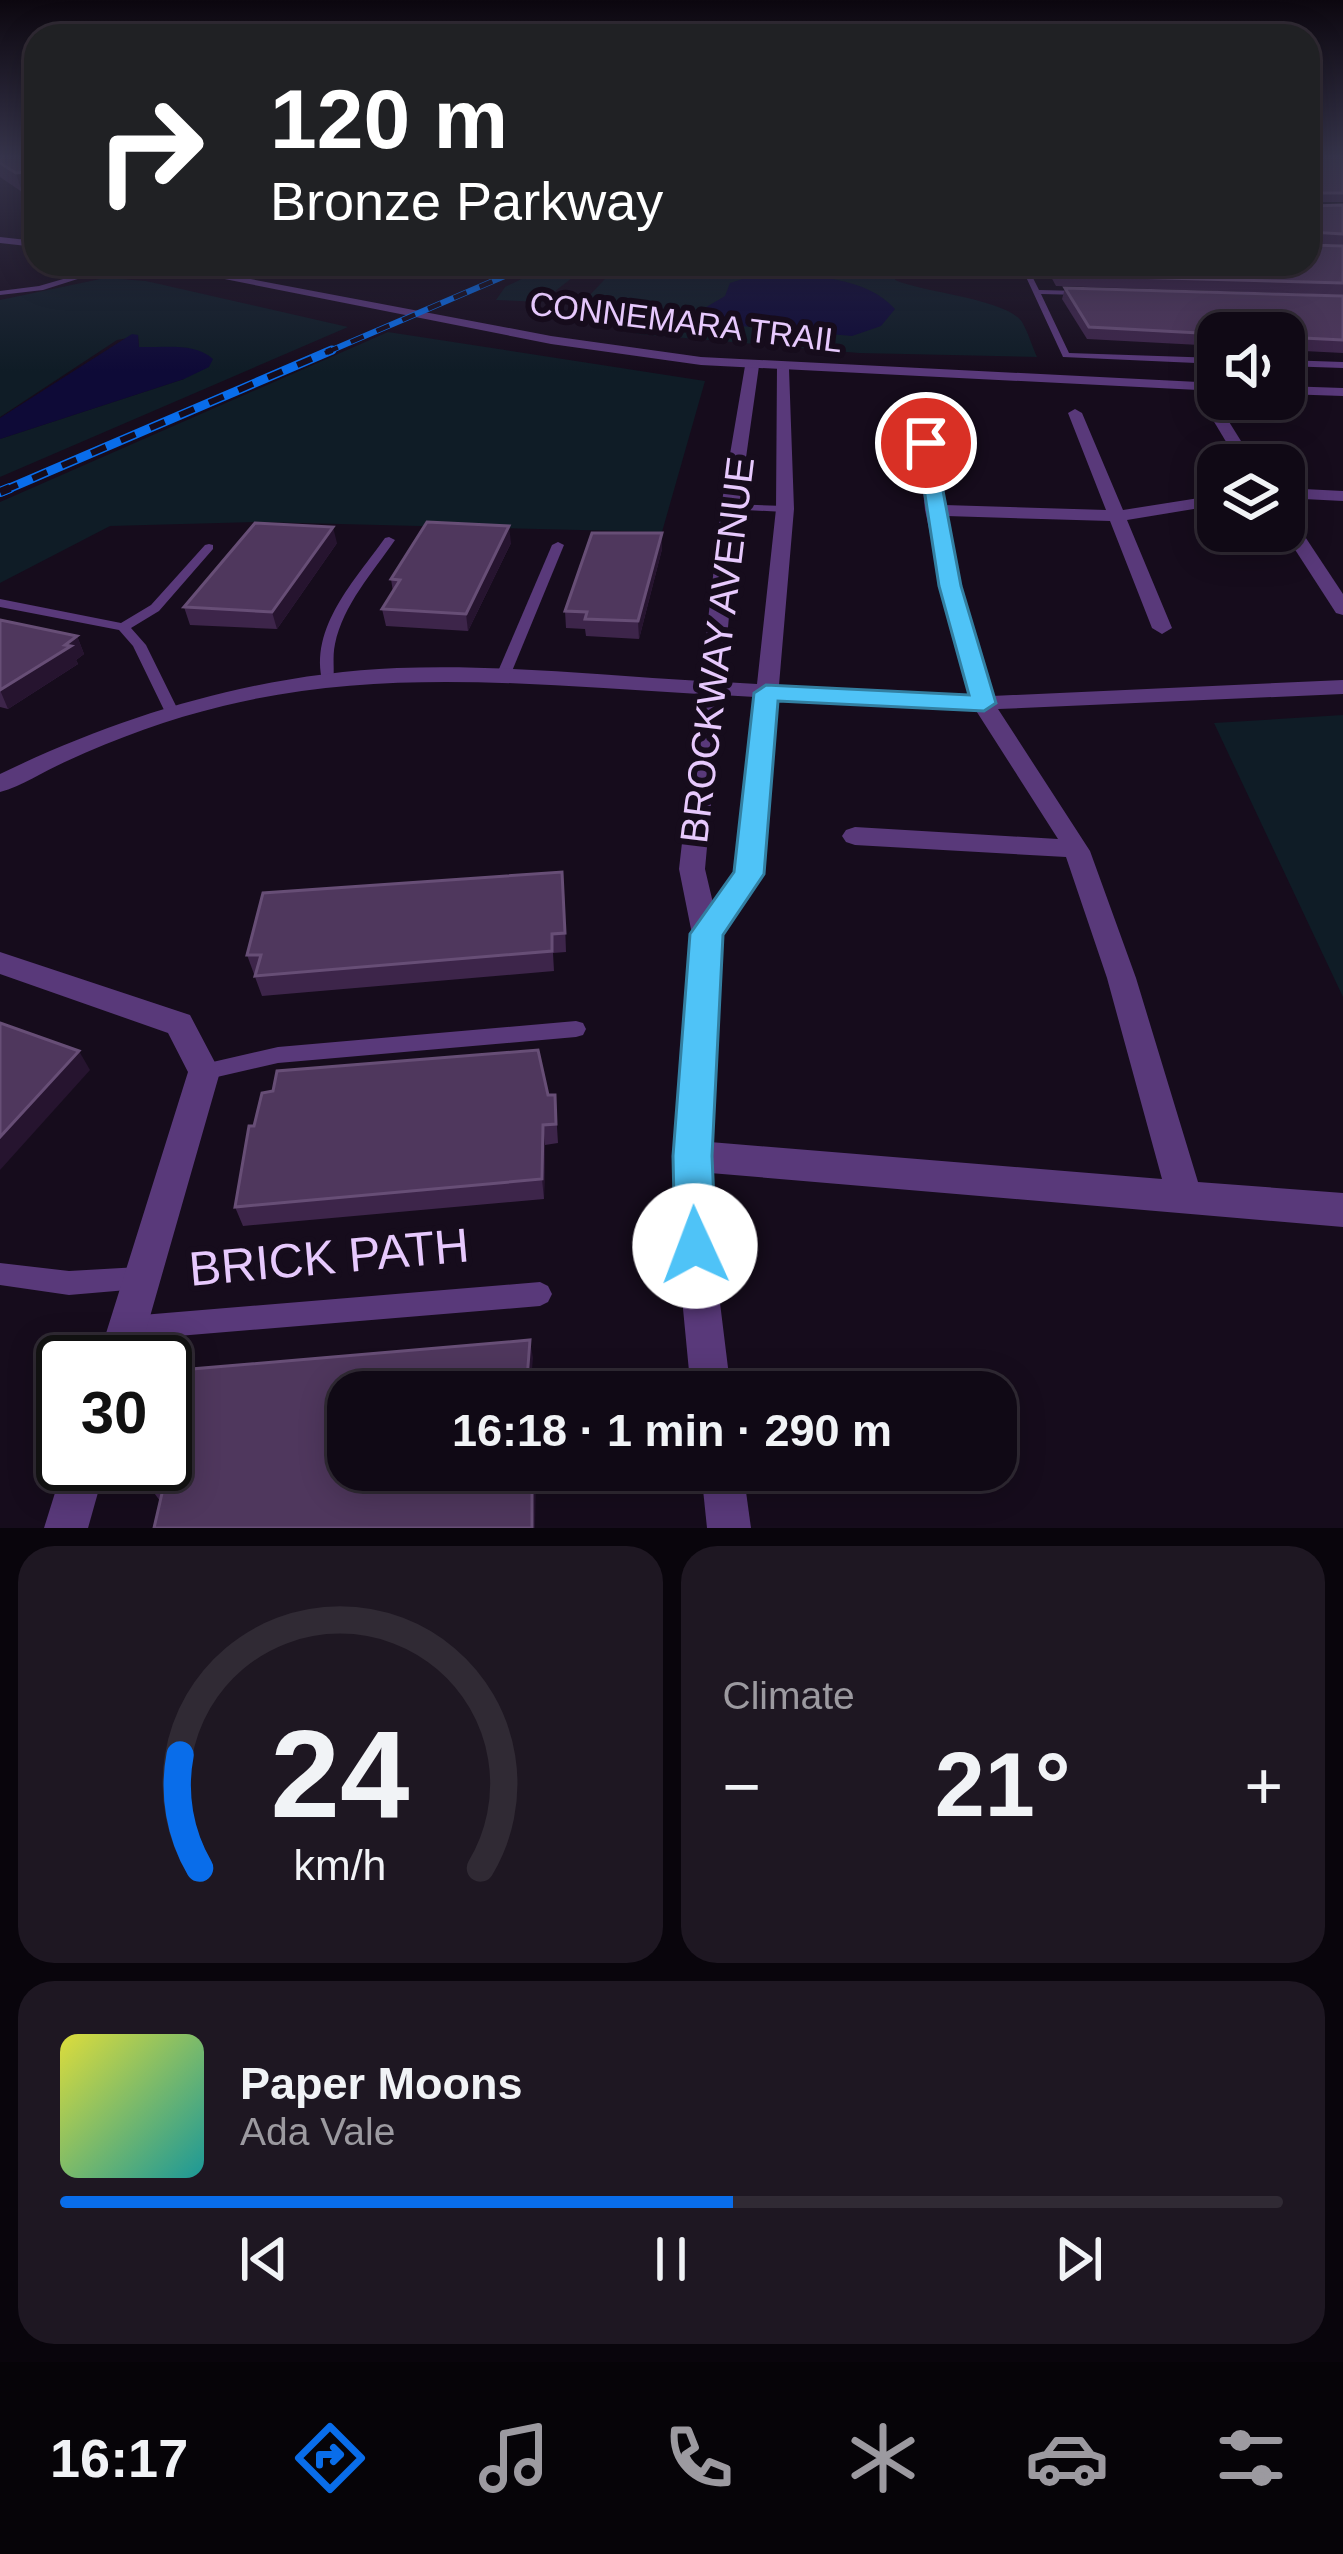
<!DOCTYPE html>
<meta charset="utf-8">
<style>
:root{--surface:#100915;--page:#1e1722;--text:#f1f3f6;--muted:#9c9aa0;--line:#302a34;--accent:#096dea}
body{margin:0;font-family:Helvetica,sans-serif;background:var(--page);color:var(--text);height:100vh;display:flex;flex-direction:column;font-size:45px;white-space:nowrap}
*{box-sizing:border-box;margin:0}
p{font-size:39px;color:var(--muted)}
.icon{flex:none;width:66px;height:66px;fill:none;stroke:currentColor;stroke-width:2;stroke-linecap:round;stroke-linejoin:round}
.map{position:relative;height:1528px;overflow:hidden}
.sheet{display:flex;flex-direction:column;gap:18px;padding:18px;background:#09050c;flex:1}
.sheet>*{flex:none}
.top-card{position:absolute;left:24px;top:24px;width:1296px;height:252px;border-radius:36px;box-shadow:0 6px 30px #0003,0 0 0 3px var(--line);background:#202124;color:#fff;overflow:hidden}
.controls{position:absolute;left:1197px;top:312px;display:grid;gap:24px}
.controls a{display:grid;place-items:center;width:108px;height:108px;border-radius:24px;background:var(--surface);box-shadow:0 6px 30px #0003,0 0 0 3px var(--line);font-size:60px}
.speed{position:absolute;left:36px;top:1335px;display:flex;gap:24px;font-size:60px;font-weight:700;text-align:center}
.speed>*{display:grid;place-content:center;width:156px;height:156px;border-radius:50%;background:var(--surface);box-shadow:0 6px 30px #0003,0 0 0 3px var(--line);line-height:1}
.speed .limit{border:6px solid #111;border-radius:18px;background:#fff;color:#111}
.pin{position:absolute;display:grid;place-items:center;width:102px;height:102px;color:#fff;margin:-51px;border:6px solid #fff;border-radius:50%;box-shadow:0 3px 12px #0007}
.me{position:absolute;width:132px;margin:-66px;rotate:358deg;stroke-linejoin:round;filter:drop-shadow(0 0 9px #0008)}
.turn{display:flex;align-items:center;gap:42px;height:252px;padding:0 48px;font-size:54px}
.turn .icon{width:156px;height:156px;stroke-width:2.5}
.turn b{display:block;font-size:84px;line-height:102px}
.big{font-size:90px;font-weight:800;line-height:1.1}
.sheet .tile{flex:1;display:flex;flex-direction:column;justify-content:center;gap:18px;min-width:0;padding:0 42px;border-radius:36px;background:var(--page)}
.sheet .dial{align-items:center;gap:0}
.dial svg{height:312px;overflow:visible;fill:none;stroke:var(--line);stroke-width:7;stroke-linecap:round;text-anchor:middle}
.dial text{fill:var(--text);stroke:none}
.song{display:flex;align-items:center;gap:36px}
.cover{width:144px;height:144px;border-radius:18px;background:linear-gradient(135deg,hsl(60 70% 55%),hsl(180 70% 35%))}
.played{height:12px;border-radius:6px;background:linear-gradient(90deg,var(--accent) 55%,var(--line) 55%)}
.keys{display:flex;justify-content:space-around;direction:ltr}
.heat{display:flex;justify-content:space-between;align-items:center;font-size:66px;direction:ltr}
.sheet .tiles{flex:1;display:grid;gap:18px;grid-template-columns:1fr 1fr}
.tile:last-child{grid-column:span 2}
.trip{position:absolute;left:327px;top:1371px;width:690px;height:120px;border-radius:36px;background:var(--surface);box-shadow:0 6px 30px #0003,0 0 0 3px var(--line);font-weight:800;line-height:120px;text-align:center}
.tab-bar{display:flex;height:192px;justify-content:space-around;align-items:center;background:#060408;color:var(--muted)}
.tab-bar .icon{width:84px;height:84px}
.tab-bar .selected{color:var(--accent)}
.tab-bar b{font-size:54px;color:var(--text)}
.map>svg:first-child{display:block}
</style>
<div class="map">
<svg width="1343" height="1528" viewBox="0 0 1343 1528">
<rect width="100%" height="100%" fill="#160c1c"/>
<g fill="#0f1c26">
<polygon points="553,264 590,264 541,302 496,300 505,287"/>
<path d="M619,264H900L895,280C925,293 1007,299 1022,322C1028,332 1032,346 1037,357L859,353L638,334L606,323L591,311L589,296Z"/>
<polygon points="105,278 146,281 348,327 0,477 0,439 184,379 189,348 139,347 138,336 117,340 0,417 0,300"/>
<polygon points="388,332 705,381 662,532 259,522 110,526 0,583 0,502"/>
<polygon points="1343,715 1343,997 1214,723"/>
</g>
<g fill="#0e0a37">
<path d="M755,275C798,275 863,273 895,309L881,326L852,336L707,323L703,309L725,296L730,283Z"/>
<path d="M132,334L138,335L139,347C163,348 195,342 213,359L209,367L184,379L0,439V418Z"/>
</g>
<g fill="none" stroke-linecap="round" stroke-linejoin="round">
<g fill="#59397a" fill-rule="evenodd">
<polygon points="115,264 125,264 43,290 0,295 0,291 39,286"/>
<polygon points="1020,264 1026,264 1039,290 1081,291 1085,293 1081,295 1041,294 1069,353 1218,358 1218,364 1063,357"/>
<polygon points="1284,360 1343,362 1343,368 1284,366"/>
<polygon points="730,504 785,506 790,509 785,512 726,509 725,507"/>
<path d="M389,537L395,540C373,572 343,605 335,644C332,657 335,671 333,683H323C308,628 356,579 385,538Z"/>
<polygon points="558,542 564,545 510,676 503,680 498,679 496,676 552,545"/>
<polygon points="209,544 213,545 213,549 159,611 131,628 146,645 179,712 177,715 167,715 165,712 133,646 119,630 0,607 0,599 121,623 151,605 205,545"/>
<polygon points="576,1021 583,1023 586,1029 583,1035 576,1037 278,1063 204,1080 197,1078 194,1072 197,1066 204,1064 278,1047"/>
<polygon points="0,1263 69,1271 139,1267 147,1270 151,1278 147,1286 139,1289 69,1295 0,1285"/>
<polygon points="540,1282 548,1286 552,1294 548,1302 540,1306 130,1340 121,1337 118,1328 121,1319 130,1316"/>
</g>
<g fill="#59397a" fill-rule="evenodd">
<path d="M752,362L759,366L739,507L723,682L757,684L776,509L777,366L789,369L794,509L779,685L970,696L951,632L925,510L914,406L926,409L944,505L1106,510L1068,413L1075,409L1082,413L1123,510L1218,495V505L1127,520L1172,628L1162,634L1152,628L1110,521L946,516L971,632L992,696L1343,680V694L998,709L1090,851L1136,978L1198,1182L1343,1193V1227L710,1173L713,1246L731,1392H691L677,1246L675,1156L692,934L679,869L699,694C540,685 380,667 223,706C169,719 117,738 67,761C44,771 23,786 0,792V774C124,714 258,674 397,668C498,664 600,675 701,681L721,507L745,366ZM721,695L755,697L736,872L713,903L705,869ZM777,698L975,709L1058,839L855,827L846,830L842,836L846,842L855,845L1066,857L1107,978L1162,1179L710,1142L720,936L762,874Z"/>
<polygon points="1221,415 1226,417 1256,465 1240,465 1213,420"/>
<polygon points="1284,488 1343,491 1343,501 1284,498"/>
<polygon points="1284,513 1290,514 1343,594 1343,615 1336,613 1283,531"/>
<polygon points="0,952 190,1015 220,1072 137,1362 97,1362 188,1072 168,1033 0,974"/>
<polygon points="64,1464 106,1464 88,1528 44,1528"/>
<polygon points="701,1470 743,1470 751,1528 707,1528"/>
</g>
<g fill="#59397a" fill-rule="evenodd">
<polygon points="0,237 36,241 36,247 0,243"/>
<polygon points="149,264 171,264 551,336 701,357 1218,383 1218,391 701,365 551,344"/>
<polygon points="1284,386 1343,388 1343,396 1284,394"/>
</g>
<defs>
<polyline id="rail-far2" points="325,353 533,264"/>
<polyline id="rail-far1" points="3,491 332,350"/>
<polyline id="rail" points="0,492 10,488"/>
</defs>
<use href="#rail-far2" stroke="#096dea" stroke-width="6"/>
<use href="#rail-far1" stroke="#096dea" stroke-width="9"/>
<use href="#rail" stroke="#096dea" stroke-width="10"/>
<use href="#rail-far2" stroke="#160c1c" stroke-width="4.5" stroke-dasharray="14" stroke-linecap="butt"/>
<use href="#rail-far1" stroke="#160c1c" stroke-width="6" stroke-dasharray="16" stroke-linecap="butt"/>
<use href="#rail" stroke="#160c1c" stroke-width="8" stroke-dasharray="21" stroke-linecap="butt"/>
</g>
<g fill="#3d254a">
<polygon points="0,157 36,157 22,192 0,177"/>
<polygon points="1308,157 1343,157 1343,202 1309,202 1311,206 1343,205 1343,245 1309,243 1311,245 1343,246 1343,295 1056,286 1044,264 1308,264"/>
<polygon points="1065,288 1343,296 1343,353 1284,350 1284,333 1218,333 1218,346 1087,339 1062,299"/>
<polygon points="337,543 277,629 190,625 184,607"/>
<polygon points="511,543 468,631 386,626 382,609 393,592 391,579"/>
<polygon points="662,549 639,639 586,636 585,629 566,628 565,611"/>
<polygon points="0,620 77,636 84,654 76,660 78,664 8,709 0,707"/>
<polygon points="564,892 566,952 553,953 554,971 262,996 247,955"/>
<polygon points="548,1095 555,1095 558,1143 545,1145 544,1199 243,1226 235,1207"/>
<polygon points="533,1358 348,1470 548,1470 548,1479 160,1501 152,1490 181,1448"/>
</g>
<g fill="#26142f">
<polygon points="36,171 36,190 22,192 16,173"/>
<polygon points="509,526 511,543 468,631 466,614"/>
<polygon points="333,527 337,543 277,629 272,612"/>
<polygon points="662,533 662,549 639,639 638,621"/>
<polygon points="77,636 84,654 76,660 78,664 8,709 0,690"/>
<polygon points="79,1051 90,1070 0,1170 0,1137"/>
<polygon points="543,1125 545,1145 544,1199 542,1179"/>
<polygon points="530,1340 533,1358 530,1392 526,1392"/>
<polygon points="532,1470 536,1479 535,1528 532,1528"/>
</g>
<g fill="#4f375d" stroke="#674e76" stroke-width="3">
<polygon points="0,157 36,157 36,171 16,173 0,163"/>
<polygon points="1308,157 1343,157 1343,193 1311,193 1308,196"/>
<polygon points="1308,200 1311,206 1343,205 1343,234 1311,232 1308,239"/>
<polygon points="1308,242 1311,245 1343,246 1343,283 1058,275 1052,264 1308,264"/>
<polygon points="1065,288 1343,296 1343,340 1284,337 1284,333 1218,334 1089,327"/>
<polygon points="427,522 509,526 466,614 382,609 400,580 391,579"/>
<polygon points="255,523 333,527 272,612 184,607"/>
<polygon points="592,533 662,533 638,621 585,619 587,612 565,611"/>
<polygon points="0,620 77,636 65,645 71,646 0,690"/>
<polygon points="562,872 565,933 552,934 552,951 255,976 261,955 247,955 263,893"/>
<polygon points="0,1023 79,1051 0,1137"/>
<polygon points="538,1050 548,1095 555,1095 556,1124 543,1125 542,1179 235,1207 249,1126 254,1126 262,1093 273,1091 277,1071"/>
<polygon points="530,1340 526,1392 348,1392 348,1470 532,1470 532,1528 154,1528 163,1489 152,1490 157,1464 165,1464 165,1449 181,1448 192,1369"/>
</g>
<linearGradient id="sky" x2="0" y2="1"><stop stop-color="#0c070f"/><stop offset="0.42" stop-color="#36344b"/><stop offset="1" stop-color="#36344b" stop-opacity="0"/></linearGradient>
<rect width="1343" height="371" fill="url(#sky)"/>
<polygon fill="#4fc3f7" stroke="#337fa1" stroke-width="3" points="926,437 934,443 961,586 996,703 984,711 778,701 764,874 723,935 712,1156 716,1246 710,1260 695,1266 681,1260 675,1246 673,1156 690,934 734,872 754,693 766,685 969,695 939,586 917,443"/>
<g text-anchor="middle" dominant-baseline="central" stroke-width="12" stroke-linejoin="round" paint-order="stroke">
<g font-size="33" fill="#e7c9fd" stroke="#160c1c">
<text transform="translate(686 322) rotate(7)">CONNEMARA TRAIL</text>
</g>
<g font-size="39" fill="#e7c9fd" stroke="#160c1c">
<text transform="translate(717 650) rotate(-83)">BROCKWAY AVENUE</text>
</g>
<g font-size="48" fill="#e7c9fd" stroke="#160c1c">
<text transform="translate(329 1257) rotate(-5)">BRICK PATH</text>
</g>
</g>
</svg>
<div class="controls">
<a><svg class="icon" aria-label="sound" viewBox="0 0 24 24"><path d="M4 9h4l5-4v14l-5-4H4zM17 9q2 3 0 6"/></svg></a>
<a><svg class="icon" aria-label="layers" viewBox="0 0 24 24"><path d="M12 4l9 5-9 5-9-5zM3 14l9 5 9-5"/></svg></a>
</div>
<div class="speed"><div class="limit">30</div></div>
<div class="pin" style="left:926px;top:443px;background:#d93025"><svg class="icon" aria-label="arrive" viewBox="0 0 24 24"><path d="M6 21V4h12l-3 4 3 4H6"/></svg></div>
<svg class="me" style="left:695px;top:1246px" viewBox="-20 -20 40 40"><circle r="19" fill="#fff"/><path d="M0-13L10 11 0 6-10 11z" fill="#4fc3f7"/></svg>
<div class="trip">16:18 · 1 min · 290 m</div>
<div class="top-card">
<div class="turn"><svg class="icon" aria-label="right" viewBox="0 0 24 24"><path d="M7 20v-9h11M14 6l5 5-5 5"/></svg><div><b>120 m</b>Bronze Parkway</div></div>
</div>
</div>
<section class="sheet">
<div class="tiles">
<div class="tile dial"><svg viewBox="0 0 100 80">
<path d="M14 69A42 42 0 1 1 86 69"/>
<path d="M14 69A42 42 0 0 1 9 40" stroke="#096dea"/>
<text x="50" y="56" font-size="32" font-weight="700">24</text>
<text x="50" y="72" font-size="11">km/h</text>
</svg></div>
<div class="tile"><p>Climate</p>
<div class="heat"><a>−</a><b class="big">21°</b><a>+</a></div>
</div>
<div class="tile">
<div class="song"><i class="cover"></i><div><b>Paper Moons</b><p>Ada Vale</p></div></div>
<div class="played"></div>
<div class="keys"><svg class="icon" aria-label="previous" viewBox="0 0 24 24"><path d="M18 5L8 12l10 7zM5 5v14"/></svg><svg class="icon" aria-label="pause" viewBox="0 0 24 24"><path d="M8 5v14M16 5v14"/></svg><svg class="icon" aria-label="next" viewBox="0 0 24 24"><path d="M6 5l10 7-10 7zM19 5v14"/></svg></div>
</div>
</div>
</section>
<nav class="tab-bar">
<b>16:17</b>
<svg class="icon selected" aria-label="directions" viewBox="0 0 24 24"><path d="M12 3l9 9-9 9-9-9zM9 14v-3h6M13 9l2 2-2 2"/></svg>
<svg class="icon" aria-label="music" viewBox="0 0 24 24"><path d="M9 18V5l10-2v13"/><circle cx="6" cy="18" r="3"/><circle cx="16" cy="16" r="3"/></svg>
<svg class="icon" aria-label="phone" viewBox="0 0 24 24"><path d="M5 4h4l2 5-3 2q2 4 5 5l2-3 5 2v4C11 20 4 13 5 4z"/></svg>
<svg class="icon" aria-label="climate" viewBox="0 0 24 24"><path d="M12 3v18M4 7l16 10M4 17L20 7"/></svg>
<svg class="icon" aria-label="car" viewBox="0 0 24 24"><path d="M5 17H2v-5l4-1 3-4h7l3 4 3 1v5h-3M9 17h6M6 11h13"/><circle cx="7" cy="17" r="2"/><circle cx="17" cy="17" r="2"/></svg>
<svg class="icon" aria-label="filters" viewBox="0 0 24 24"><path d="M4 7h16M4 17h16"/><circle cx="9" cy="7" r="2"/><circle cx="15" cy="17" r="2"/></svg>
</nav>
